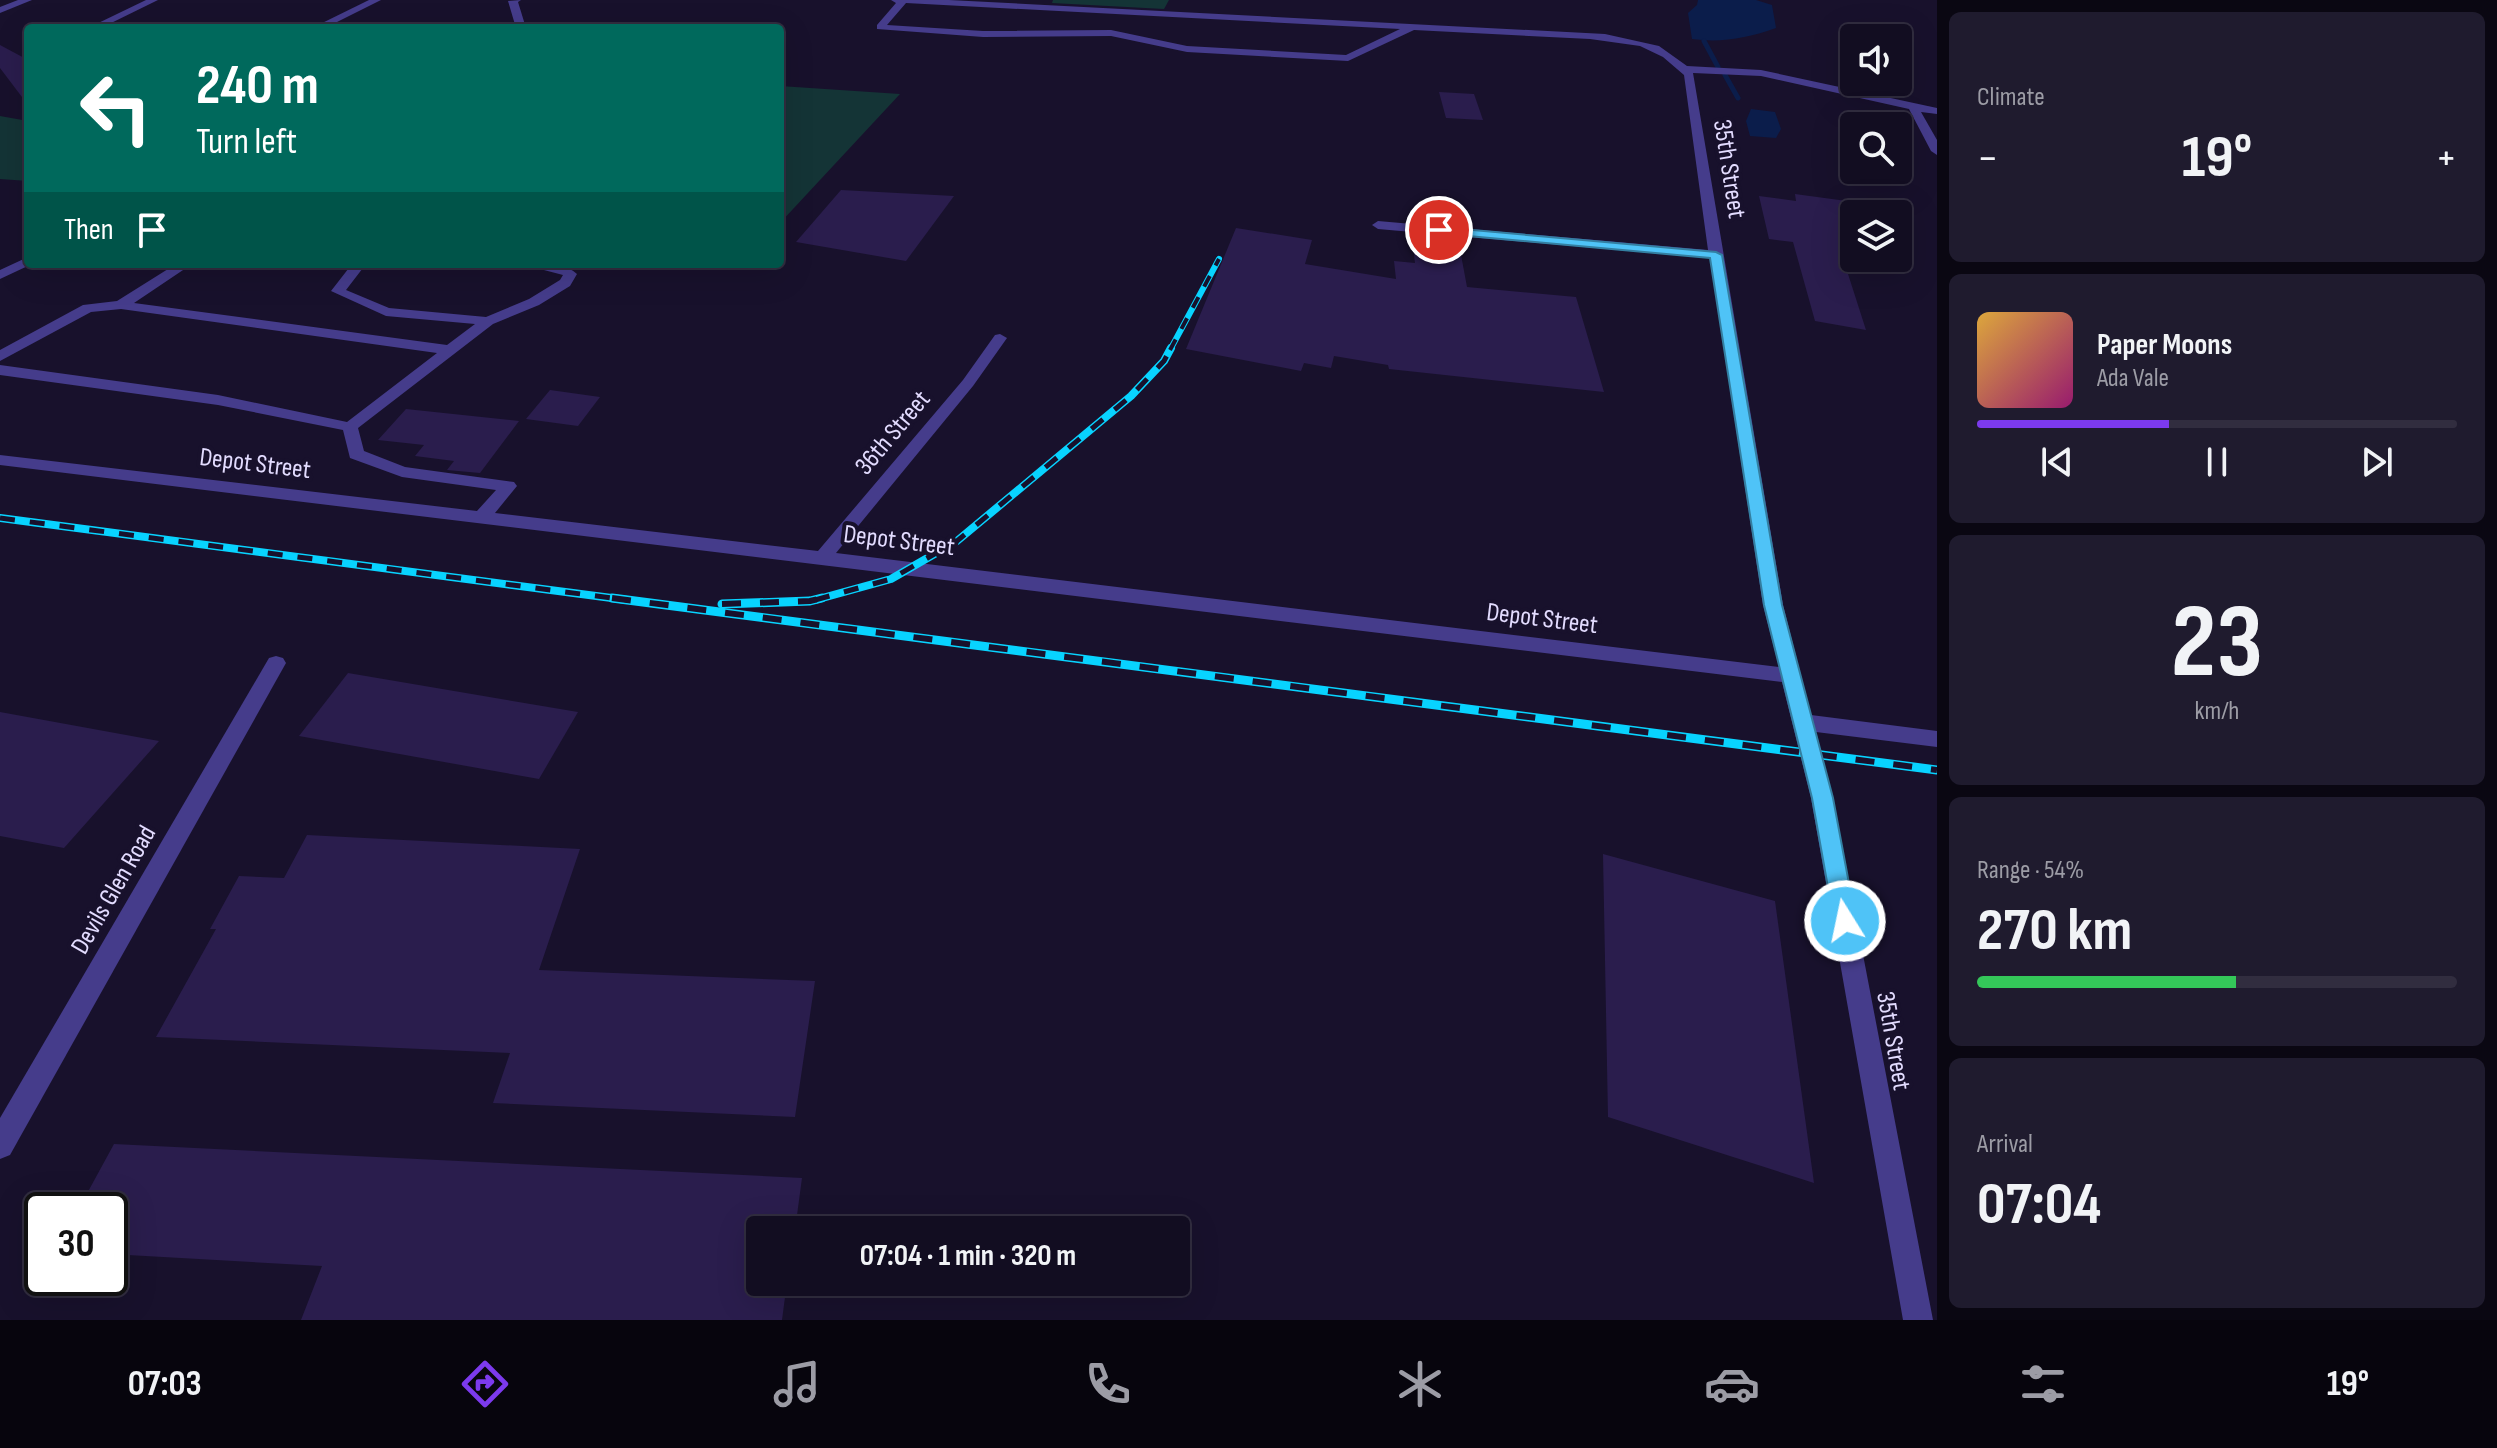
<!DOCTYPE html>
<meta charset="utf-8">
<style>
:root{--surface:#120d21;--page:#1f1b2e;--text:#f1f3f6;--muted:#9c9ca5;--line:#312d3f;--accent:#7c3aed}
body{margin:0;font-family:"Sofia Sans Condensed",sans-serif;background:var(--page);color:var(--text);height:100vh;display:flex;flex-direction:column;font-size:30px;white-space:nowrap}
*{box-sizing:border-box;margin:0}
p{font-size:26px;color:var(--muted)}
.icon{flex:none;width:44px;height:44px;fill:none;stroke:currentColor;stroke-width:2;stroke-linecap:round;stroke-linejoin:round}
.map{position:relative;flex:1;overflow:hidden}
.panel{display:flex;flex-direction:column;gap:12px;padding:12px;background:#0a0712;width:560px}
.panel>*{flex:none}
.guide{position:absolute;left:24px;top:24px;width:760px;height:244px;border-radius:8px;box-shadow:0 8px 32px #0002,0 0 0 2px var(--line);background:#00695c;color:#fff;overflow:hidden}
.fabs{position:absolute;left:1840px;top:24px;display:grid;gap:16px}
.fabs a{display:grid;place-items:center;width:72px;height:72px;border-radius:8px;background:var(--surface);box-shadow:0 8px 32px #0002,0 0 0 2px var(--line);font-size:40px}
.speed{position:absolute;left:24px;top:1192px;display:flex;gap:16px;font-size:40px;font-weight:700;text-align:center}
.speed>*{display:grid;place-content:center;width:104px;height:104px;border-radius:50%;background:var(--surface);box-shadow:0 8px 32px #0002,0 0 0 2px var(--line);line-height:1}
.speed .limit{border:4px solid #111;border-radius:12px;background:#fff;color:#111}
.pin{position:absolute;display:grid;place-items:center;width:68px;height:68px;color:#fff;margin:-34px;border:4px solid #fff;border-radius:50%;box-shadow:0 2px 8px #0007}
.me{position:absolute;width:88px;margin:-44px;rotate:350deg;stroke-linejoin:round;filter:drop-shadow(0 0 6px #0008)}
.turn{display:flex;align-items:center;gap:28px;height:168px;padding:0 40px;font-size:36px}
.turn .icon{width:104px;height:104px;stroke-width:2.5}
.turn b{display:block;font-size:56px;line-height:68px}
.then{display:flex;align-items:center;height:76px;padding:0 40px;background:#0003;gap:16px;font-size:30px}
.big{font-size:60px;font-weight:700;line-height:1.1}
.panel .widget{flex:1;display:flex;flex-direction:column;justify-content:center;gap:12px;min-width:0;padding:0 28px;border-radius:12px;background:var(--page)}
.panel .dial{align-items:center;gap:0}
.dial b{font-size:104px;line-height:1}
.song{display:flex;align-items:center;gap:24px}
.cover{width:96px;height:96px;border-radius:12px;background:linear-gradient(135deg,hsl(40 70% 55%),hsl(320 70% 35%))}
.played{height:8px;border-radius:4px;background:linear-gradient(90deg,var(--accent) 40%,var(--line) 40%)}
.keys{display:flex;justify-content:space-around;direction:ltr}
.heat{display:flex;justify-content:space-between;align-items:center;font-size:44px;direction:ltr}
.charge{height:12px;border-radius:6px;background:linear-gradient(90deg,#34c759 54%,var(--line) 0)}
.trip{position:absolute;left:746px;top:1216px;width:444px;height:80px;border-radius:8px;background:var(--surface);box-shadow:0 8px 32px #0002,0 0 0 2px var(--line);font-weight:700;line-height:80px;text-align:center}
.tab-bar{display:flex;height:128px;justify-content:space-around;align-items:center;background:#07050d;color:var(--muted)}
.tab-bar .icon{width:56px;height:56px}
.tab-bar .active{color:var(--accent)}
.tab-bar b{font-size:36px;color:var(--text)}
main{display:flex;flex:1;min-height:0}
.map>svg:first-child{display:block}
</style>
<main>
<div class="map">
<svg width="1937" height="1320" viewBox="0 0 1937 1320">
<rect width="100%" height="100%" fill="#18112c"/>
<g fill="#143436">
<polygon points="1053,0 1169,0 1164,9 1052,3"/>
<polygon points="780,86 900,94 780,223"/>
<polygon points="0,116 28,121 28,181 0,179"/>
</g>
<g fill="#0b1d4b">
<path d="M1698,0H1756L1772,5L1776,28C1748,38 1721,43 1692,39L1688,13L1697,5Z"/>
<polygon points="1751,109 1775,112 1781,129 1776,138 1750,136 1746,121"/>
</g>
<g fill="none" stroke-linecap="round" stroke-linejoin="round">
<g stroke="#0b1d4b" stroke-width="5">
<polyline points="1704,41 1718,67"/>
<polyline points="1725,75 1738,98"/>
</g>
</g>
<g fill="#2a1d4d">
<polygon points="0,45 28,60 28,105 0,68"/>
<polygon points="1439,92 1474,94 1483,120 1446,118"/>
<polygon points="841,190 954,196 906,261 796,242"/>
<polygon points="1795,194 1854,202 1854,251 1840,249 1866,330 1815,321 1793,242 1769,239 1759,196 1796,201"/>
<polygon points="1236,228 1312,240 1305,264 1396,279 1394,261 1415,263 1412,239 1459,244 1467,287 1576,297 1604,392 1389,369 1388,365 1334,356 1331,368 1304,363 1301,371 1186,349"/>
<polygon points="550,390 600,397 578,426 526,419"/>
<polygon points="406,409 519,421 480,473 447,470 454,461 415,456 424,445 378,440"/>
<polygon points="348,673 578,712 539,779 299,736"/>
<polygon points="0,712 159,741 64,848 0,836"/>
<polygon points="307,835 580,849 539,970 815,981 795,1117 493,1103 510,1053 156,1037 216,929 210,929 239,876 284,878"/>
<polygon points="1603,854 1775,901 1814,1183 1608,1117"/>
<polygon points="114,1144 802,1178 795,1230 760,1230 760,1282 787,1282 782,1320 301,1320 322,1266 110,1254 110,1210 78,1210"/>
</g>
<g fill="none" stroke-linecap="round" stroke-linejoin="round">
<g fill="#453c8b" fill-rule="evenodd">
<polygon points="18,0 32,0 0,13 0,7"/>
<polygon points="146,0 158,0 101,28 88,28"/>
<polygon points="369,0 381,0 325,28 312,28"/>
<polygon points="521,0 518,2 526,28 516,28 508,1"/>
<path d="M891,0H949L1605,34L1659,46L1687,66L1761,70L1937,108V114L1921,112L1937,140V155L1931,151L1909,109L1761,76L1693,73L1783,605L1811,715L1937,731V747L1816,732L1833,798L1933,1320H1903L1811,798L1782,682L0,465V455L477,511L496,490L402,477L350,458L343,430L218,405L0,375V365L218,395L347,422L437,353L121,309L91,312L0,361V350L83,305L117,301L176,264H192L134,303L447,345L475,324L386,316L331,291L352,264H366L346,290L389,308L486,317L529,299L560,280L563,275L521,264C540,264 562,260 577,274L570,286L539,305L493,324L358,428L364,451L405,467L514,482L517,486L495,513L818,551L963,380L995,335L1000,334L1007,338L973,386L836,553L1779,667L1763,605L1710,258L1378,229L1372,225L1378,221L1708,250L1684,75L1663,57L1640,46L1590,39L1414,30L1348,61L1187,52L1111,36L983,37L877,29V25L896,3ZM906,3L1400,29L1346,55L1187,46L1111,30L983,31L887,25Z"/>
<polygon points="28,257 28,264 32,264 0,279 0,270"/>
<polygon points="276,656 283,658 286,663 10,1155 0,1159 0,1118 269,658"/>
</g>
<defs>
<polyline id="rail-far2" points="1170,350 1219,259"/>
<g id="rail-far1">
<polyline points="0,518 627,600"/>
<polyline points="815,600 891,579 957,541 1131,396 1164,361 1171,348"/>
</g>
<g id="rail">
<polyline points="612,598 1937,770"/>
<polyline points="722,604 810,601 822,598"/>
</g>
</defs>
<use href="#rail-far2" stroke="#08d3ff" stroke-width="6"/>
<use href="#rail-far1" stroke="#08d3ff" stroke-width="8"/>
<use href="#rail" stroke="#08d3ff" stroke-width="9"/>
<use href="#rail-far2" stroke="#18112c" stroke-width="4" stroke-dasharray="12" stroke-linecap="butt"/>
<use href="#rail-far1" stroke="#18112c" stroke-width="5" stroke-dasharray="15" stroke-linecap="butt"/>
<use href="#rail" stroke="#18112c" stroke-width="6" stroke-dasharray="19" stroke-linecap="butt"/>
</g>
<polygon fill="#4fc3f7" stroke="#337fa1" stroke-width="2" points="1439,227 1716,252 1722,255 1782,605 1833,798 1856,921 1853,928 1845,931 1837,928 1834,921 1812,798 1764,605 1710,258 1435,233 1435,228"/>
<g text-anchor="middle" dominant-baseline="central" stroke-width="8" stroke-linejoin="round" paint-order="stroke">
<g font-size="26" fill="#e3dcff" stroke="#18112c">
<text transform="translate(1729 169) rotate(81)">35th Street</text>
<text transform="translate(893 433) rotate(-50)">36th Street</text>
<text transform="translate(255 464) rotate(7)">Depot Street</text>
<text transform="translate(899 541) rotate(7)">Depot Street</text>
<text transform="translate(1542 619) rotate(7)">Depot Street</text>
<text transform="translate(114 890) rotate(-60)">Devils Glen Road</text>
<text transform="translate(1893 1041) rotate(80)">35th Street</text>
</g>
</g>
</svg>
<div class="fabs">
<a><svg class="icon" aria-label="sound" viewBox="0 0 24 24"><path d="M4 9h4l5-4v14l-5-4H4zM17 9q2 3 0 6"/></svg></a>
<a><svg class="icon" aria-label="search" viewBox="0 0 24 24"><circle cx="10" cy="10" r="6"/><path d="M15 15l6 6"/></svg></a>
<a><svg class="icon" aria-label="layers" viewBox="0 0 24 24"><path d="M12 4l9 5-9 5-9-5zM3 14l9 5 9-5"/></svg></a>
</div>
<div class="speed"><div class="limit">30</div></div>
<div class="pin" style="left:1439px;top:230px;background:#d93025"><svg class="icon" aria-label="arrive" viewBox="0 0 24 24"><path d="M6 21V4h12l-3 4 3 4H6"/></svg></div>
<svg class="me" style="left:1845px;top:921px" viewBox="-20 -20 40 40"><circle r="17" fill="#4fc3f7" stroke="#fff" stroke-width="3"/><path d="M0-11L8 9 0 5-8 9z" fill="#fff"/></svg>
<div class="trip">07:04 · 1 min · 320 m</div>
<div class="guide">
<div class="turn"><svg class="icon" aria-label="left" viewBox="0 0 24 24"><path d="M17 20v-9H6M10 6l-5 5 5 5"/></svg><div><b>240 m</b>Turn left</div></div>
<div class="then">Then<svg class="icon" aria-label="arrive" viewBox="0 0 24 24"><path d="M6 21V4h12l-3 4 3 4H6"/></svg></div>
</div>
</div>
<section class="panel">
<div class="widget"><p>Climate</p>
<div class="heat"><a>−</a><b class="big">19°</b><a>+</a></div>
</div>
<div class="widget">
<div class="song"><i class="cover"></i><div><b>Paper Moons</b><p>Ada Vale</p></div></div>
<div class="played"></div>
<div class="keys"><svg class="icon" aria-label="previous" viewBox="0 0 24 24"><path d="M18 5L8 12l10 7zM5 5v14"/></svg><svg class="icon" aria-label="pause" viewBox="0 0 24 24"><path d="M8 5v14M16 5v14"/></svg><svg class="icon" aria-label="next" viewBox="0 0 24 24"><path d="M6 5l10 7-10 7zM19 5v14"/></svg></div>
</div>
<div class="widget dial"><b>23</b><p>km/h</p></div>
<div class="widget"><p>Range · 54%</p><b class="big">270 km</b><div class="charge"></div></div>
<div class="widget"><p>Arrival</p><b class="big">07:04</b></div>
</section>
</main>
<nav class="tab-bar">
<b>07:03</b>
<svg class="icon active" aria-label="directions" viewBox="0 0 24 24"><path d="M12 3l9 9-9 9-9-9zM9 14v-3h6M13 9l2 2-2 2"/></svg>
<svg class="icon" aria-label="music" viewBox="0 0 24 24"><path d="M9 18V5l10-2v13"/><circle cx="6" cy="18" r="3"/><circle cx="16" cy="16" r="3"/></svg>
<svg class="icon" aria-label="phone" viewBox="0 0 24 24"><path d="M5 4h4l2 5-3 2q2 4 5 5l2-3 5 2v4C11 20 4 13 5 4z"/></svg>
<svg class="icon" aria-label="climate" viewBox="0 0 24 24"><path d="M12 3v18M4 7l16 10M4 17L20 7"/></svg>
<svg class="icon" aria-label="car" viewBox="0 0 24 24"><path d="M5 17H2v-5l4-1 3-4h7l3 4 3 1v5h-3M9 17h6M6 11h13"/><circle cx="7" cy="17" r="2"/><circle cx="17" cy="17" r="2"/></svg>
<svg class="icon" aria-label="filters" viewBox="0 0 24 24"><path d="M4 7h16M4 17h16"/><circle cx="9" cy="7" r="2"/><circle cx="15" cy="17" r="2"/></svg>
<b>19°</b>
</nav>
